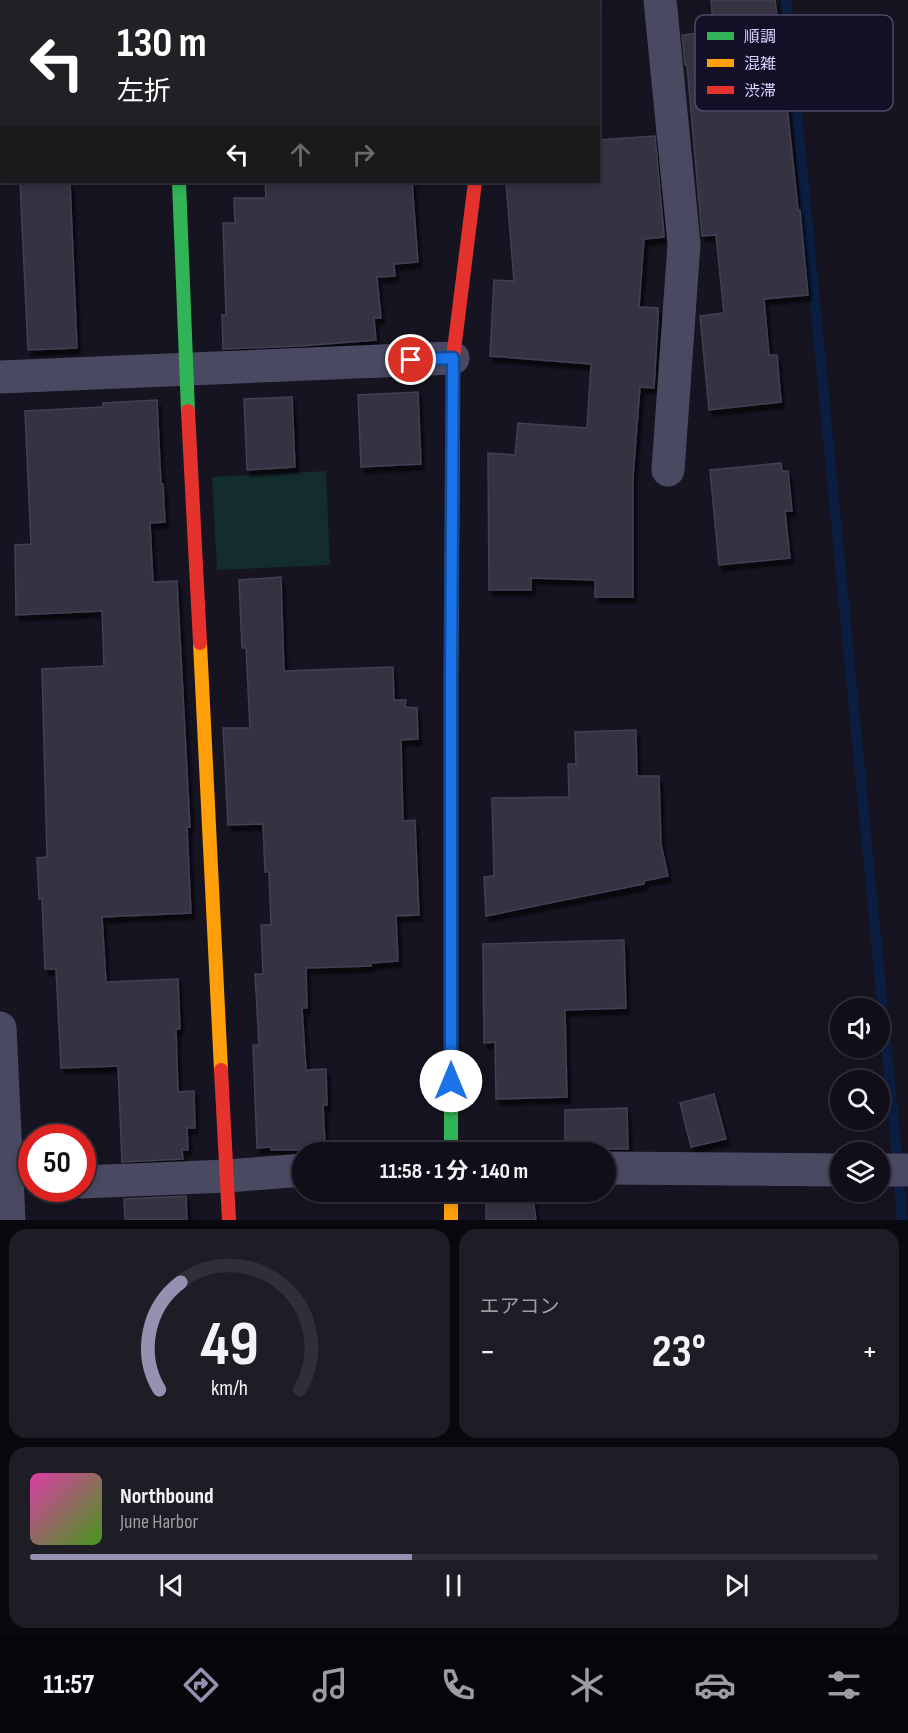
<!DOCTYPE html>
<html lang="ja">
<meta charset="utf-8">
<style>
:root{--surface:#100f19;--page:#1e1d26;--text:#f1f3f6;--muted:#9c9ca2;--line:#302f38;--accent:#9591b1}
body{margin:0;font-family:"Sofia Sans Condensed","Noto Sans JP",sans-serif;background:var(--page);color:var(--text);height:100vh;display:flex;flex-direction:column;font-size:22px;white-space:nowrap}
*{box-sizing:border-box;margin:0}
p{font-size:20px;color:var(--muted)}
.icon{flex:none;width:33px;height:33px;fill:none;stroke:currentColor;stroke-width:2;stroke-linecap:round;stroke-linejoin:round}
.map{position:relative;height:1220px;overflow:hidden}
.drawer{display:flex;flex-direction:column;gap:9px;padding:9px;background:#09080e;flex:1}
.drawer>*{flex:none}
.hud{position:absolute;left:0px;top:0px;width:600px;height:183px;box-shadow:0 3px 9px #0003,0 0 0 2px var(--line);background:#202124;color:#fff;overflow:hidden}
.tools{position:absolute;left:830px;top:998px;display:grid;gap:12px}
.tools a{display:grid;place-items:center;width:60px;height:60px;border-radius:50%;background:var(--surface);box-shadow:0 3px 9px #0003,0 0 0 2px var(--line);font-size:30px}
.speed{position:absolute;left:18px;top:1124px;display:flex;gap:12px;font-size:30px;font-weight:700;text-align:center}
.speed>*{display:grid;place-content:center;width:78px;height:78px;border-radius:50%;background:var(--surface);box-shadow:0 3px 9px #0003,0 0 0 2px var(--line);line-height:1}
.speed .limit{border:9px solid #d22;background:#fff;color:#111}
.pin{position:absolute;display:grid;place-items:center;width:51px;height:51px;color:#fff;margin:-26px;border:3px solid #fff;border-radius:50%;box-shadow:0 2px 6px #0007}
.me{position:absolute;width:66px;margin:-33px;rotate:0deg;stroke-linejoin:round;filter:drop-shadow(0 0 4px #0008)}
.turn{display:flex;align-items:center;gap:21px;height:126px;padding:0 18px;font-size:27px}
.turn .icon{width:78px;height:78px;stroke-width:2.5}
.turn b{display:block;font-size:42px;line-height:51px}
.lanes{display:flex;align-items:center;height:57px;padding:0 18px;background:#0003;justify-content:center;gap:30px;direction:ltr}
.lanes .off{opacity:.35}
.big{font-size:45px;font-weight:700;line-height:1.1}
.drawer .card{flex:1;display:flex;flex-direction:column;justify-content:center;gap:9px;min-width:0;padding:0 21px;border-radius:18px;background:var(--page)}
.drawer .dial{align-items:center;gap:0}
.dial svg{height:156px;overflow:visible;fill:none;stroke:var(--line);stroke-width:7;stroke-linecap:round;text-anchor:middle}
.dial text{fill:var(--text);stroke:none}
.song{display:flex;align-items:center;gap:18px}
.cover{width:72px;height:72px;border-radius:9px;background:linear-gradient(135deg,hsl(320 70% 55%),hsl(100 70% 35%))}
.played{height:6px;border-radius:3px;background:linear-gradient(90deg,var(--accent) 45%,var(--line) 45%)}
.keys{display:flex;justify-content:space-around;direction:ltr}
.heat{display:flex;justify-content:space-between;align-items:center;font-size:33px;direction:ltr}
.drawer .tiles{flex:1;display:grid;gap:9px;grid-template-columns:1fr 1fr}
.card:last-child{grid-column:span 2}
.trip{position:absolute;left:292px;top:1142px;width:324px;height:60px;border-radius:30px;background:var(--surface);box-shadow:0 3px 9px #0003,0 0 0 2px var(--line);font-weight:700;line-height:60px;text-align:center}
.tab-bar{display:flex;height:96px;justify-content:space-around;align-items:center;background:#06060a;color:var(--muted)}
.tab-bar .icon{width:42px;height:42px}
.tab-bar .active{color:var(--accent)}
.tab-bar b{font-size:27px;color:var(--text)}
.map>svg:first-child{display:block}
</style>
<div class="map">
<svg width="908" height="1220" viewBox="0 0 908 1220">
<defs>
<filter id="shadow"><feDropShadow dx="3.5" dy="6" stdDeviation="1.5" flood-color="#0009"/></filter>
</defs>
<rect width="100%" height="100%" fill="#161421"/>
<polygon fill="#132c2d" points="326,471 330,565 217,570 212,477"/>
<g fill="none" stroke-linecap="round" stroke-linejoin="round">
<g stroke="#0b1e41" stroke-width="10">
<polyline points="786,0 897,1158"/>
<polyline points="899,1183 902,1220"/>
</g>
</g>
<g fill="#343243" stroke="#433f54" stroke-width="1.5" filter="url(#shadow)">
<polygon points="711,0 775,0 778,24 784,24 787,57 782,58 798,210 800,210 808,295 764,299 769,355 777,355 781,402 709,410 700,316 724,313 716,235 702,236 687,65 685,65 682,35 714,32"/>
<polygon points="655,136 664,234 664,237 644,239 639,307 658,308 658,320 654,388 640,387 633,477 633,597 595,597 595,580 531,578 531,590 489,590 488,453 515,455 518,423 587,428 591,364 490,356 494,280 514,281 506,182 598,182 598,140"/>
<polygon points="20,182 70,182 77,348 28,350"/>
<polygon points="265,182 412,182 418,262 394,264 395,276 377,277 381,318 374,318 376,340 300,346 223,349 222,315 226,315 223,223 235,223 234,198 266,198"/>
<polygon points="418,392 421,464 361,467 358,395"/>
<polygon points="292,397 295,467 247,470 244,399"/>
<polygon points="157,400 161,484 163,484 165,522 150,523 153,582 177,581 190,827 187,827 191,913 102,917 106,982 178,979 180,1029 176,1029 178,1092 194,1091 195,1128 187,1128 188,1150 182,1150 183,1159 122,1162 118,1066 61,1068 56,969 45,969 42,899 39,899 37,858 47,857 42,669 104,666 102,611 16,615 15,545 31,544 25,411 103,407 103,403"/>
<polygon points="781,463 782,471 788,471 792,511 785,511 790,558 719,565 710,470"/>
<polygon points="281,577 284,671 393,667 394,700 406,700 405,707 417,708 418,739 401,740 403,821 415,820 419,915 396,916 398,961 371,963 371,966 306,968 307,1008 302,1008 306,1070 326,1069 327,1105 323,1105 325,1145 315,1146 315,1149 306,1149 307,1150 271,1150 271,1147 257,1148 253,1045 259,1045 255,974 263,974 261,925 271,925 269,872 265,872 263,824 228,825 223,728 250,728 246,648 242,648 239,580"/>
<polygon points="636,730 637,776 659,776 661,844 668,876 644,881 644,884 486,916 484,877 494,876 492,798 569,797 568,764 576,764 575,732"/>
<polygon points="624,940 626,1008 565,1010 567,1097 496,1099 495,1042 484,1043 483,944"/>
<polygon points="714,1094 726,1139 691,1147 680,1103"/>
<polygon points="627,1108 628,1149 606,1149 596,1152 565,1152 565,1110"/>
<polygon points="486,1191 532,1191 536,1220 486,1220"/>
<polygon points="186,1196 187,1220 125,1220 124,1199"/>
</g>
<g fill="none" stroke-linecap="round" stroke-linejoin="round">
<g stroke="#4a4962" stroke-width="33">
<polyline points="172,0 172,2"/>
<polyline points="660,0 684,244 668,470"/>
<polyline points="0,126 2,126"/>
<polyline points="0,377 453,358"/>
<polyline points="0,1028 9,1220"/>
<polyline points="606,1168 840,1170"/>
<polyline points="879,1170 908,1170"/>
<polyline points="82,1182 227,1176 303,1170"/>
</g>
<g stroke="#30b455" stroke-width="14">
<polyline points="179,182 188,411"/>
<polyline points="451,687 451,1152"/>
</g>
<g stroke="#ff9f0a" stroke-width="14">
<polyline points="200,643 221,1070"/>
<polyline points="451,687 453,398"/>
<polyline points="451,1191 451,1220"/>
</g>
<g stroke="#e5322d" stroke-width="14">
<polyline points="497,0 497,2"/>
<polyline points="453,398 453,358 475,182"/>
<polyline points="188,411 200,643"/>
<polyline points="221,1070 229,1220"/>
</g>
</g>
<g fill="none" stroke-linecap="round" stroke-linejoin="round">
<defs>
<polyline id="route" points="411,360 453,358 451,672 451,1081"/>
</defs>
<use href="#route" stroke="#114b97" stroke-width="15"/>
<use href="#route" stroke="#1a73e8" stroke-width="10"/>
</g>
<rect x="695" y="15" width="198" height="96" rx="9" fill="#130f26" stroke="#4e4a67" stroke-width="1.5"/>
<rect x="707" y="32" width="27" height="8" fill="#30b455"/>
<rect x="707" y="59" width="27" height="8" fill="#ff9f0a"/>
<rect x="707" y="86" width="27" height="8" fill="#e5322d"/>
<g font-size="16" fill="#d9d4ff">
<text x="744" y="42">順調</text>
<text x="744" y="69">混雑</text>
<text x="744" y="96">渋滞</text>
</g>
</svg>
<div class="tools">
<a><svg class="icon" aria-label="sound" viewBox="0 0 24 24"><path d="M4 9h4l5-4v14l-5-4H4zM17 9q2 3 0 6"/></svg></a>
<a><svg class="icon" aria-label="search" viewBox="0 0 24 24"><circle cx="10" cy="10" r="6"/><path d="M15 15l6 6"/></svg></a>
<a><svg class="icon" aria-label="layers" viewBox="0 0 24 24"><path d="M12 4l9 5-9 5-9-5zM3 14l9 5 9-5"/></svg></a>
</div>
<div class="speed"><div class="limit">50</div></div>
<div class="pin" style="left:411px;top:360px;background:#d93025"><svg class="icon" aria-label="arrive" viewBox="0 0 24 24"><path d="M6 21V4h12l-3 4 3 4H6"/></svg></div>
<svg class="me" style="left:451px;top:1081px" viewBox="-20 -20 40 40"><circle r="19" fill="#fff"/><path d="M0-13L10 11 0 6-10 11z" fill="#1a73e8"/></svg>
<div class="trip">11:58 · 1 分 · 140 m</div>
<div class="hud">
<div class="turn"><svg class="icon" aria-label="left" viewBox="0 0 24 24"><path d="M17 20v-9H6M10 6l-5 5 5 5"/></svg><div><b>130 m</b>左折</div></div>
<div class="lanes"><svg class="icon" aria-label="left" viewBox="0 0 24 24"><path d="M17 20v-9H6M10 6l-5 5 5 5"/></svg><svg class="icon off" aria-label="ahead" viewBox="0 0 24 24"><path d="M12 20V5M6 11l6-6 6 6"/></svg><svg class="icon off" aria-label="right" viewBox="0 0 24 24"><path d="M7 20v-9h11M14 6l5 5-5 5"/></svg></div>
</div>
</div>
<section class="drawer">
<div class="tiles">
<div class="card dial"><svg viewBox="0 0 100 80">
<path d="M14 69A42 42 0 1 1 86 69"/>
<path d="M14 69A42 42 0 0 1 25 14" stroke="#9591b1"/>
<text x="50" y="56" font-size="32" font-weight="700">49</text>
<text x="50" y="72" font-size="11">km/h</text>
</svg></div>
<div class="card"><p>エアコン</p>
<div class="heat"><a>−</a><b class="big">23°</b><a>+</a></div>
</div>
<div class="card">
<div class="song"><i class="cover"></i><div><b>Northbound</b><p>June Harbor</p></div></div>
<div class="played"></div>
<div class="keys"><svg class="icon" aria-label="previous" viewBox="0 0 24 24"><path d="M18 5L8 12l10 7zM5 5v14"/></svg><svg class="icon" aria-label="pause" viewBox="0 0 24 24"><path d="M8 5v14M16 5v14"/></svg><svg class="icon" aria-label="next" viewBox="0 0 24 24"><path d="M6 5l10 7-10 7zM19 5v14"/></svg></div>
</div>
</div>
</section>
<nav class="tab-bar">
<b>11:57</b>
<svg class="icon active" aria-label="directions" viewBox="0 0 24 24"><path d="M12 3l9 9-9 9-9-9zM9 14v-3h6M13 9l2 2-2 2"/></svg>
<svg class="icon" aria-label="music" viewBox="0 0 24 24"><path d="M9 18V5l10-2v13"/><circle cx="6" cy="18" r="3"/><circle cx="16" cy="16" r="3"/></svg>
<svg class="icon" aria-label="phone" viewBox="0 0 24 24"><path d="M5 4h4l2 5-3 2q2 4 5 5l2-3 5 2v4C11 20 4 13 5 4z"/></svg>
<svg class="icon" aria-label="climate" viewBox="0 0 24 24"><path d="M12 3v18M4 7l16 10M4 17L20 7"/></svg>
<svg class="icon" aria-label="car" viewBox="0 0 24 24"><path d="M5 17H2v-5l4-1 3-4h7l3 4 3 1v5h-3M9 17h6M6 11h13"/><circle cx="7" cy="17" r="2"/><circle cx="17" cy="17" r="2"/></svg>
<svg class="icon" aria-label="filters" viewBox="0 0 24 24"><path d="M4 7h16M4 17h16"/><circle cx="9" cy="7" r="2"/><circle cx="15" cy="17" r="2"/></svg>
</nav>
